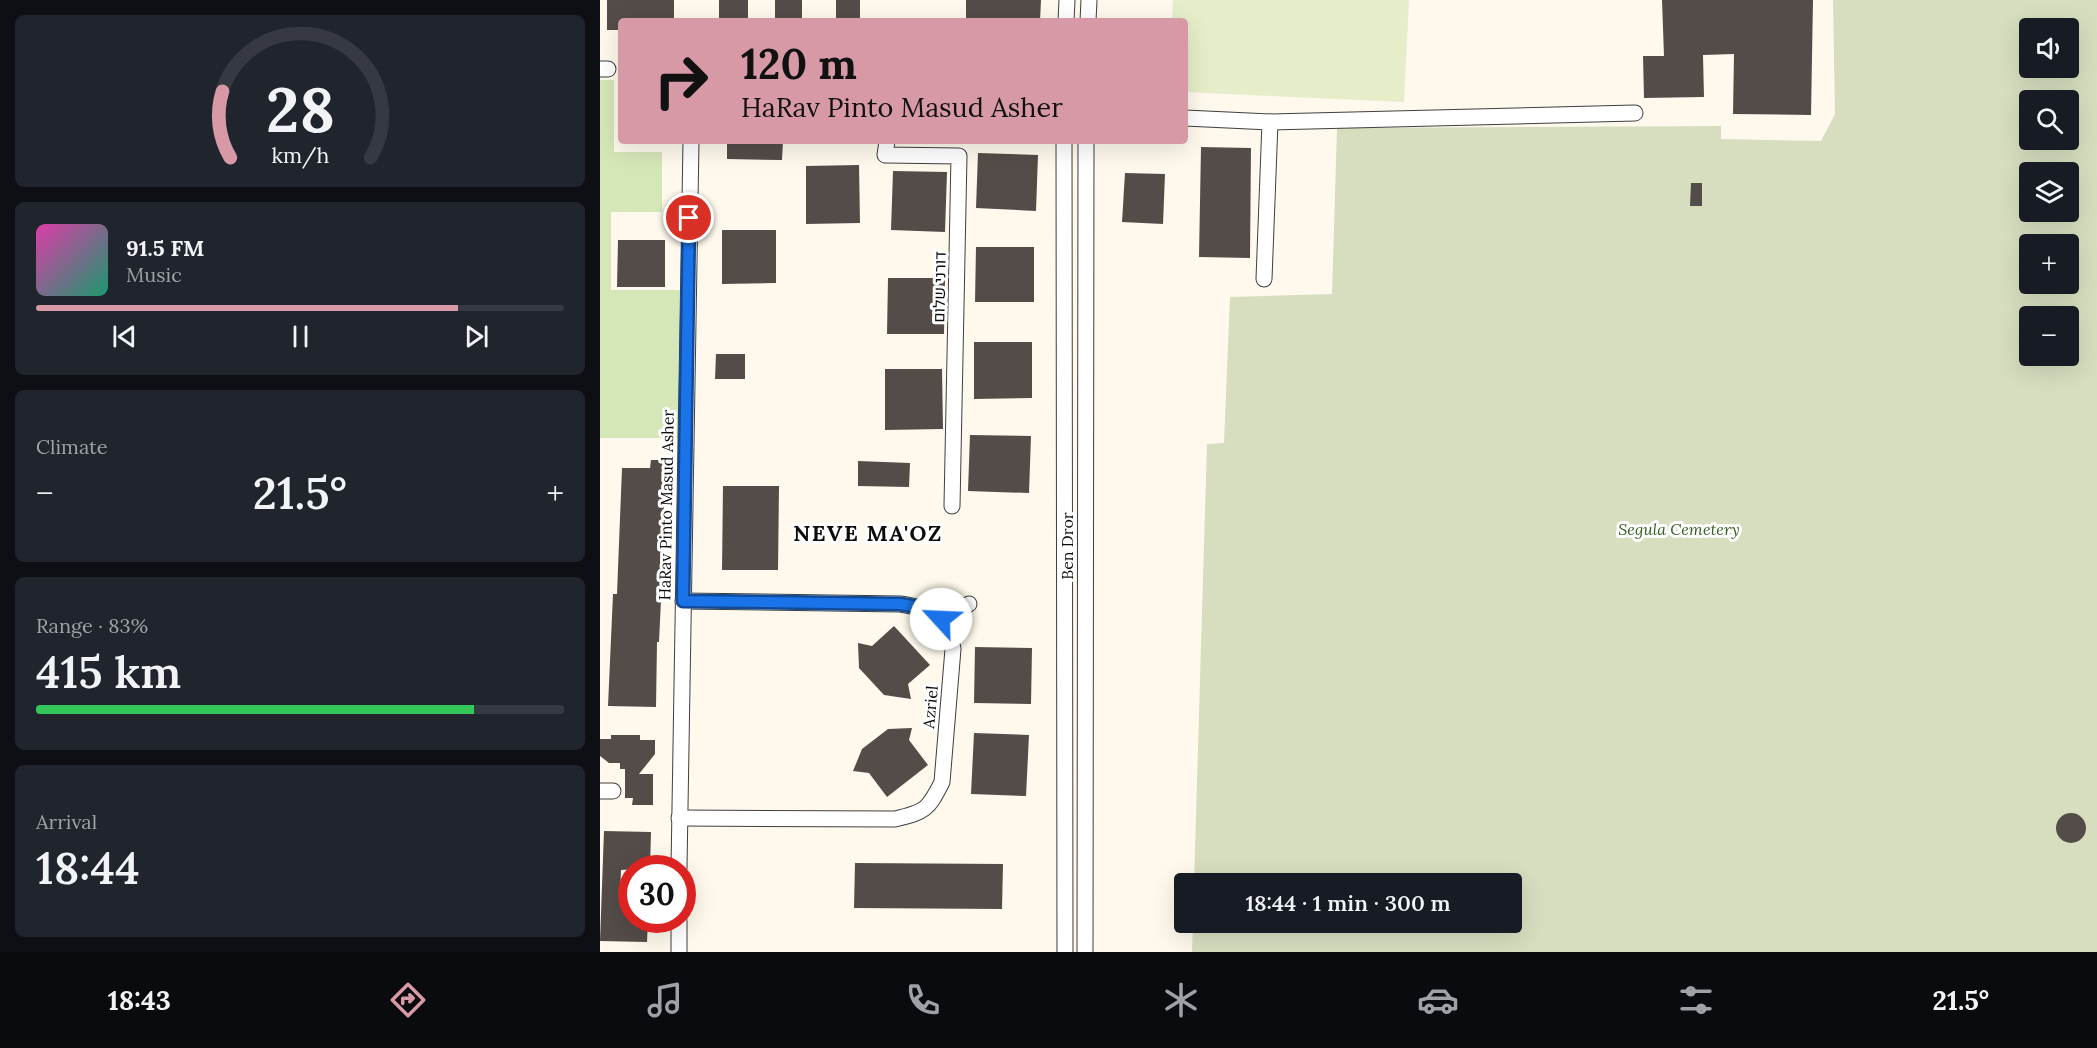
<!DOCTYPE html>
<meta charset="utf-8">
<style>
:root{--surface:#171b24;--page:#20242c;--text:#f1f3f6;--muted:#9ea1a6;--line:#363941;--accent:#d699a5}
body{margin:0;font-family:Lora,Heebo,serif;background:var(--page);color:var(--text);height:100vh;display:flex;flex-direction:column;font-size:22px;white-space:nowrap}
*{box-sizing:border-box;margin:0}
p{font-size:20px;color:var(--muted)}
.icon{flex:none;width:33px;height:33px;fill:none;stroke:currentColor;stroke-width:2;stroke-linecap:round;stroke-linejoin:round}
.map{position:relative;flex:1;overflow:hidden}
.sheet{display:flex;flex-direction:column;gap:15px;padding:15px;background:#0d0f14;width:600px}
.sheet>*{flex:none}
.hud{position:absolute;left:18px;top:18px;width:570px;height:126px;border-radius:6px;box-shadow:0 6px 24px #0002;background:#d699a5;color:#111;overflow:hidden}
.tools{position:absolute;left:1419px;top:18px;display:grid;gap:12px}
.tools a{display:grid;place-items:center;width:60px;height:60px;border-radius:6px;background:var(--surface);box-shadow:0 6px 24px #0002;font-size:30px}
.speed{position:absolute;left:18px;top:855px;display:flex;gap:12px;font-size:30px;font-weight:700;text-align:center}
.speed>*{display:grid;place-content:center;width:78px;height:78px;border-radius:50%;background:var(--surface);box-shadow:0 6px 24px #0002;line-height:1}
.speed .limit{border:9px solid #d22;background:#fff;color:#111}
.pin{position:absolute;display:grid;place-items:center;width:51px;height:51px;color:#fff;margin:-26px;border:3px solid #fff;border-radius:50%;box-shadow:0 2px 6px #0007}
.me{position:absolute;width:66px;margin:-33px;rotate:295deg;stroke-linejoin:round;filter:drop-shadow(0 0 4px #0008)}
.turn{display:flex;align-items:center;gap:21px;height:126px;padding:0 24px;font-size:27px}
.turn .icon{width:78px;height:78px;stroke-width:2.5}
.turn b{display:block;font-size:42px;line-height:51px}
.big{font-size:45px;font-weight:600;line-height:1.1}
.sheet .card{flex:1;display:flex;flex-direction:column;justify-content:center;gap:9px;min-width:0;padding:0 21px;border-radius:9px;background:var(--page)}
.sheet .dial{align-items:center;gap:0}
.dial svg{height:156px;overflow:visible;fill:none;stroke:var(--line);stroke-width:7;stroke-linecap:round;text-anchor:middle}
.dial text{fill:var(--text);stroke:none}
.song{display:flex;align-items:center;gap:18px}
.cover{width:72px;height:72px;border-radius:9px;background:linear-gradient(135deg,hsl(320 70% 55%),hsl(160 70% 35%))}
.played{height:6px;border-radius:3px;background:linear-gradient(90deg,var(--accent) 80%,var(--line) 80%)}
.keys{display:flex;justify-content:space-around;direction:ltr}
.heat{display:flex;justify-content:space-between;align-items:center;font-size:33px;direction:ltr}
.charge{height:9px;border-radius:4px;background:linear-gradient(90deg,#34c759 83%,var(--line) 0)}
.trip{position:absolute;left:574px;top:873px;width:348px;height:60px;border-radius:6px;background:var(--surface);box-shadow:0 6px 24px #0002;font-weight:600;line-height:60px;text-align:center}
.tab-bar{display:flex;height:96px;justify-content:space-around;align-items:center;background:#090b0e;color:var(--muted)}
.tab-bar .icon{width:42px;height:42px}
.tab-bar .on{color:var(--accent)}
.tab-bar b{font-size:27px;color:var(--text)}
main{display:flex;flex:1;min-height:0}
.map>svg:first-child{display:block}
</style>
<main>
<section class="sheet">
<div class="card dial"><svg viewBox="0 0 100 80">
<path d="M14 69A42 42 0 1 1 86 69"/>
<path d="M14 69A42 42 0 0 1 10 35" stroke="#d699a5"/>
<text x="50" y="56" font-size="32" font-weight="700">28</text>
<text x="50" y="72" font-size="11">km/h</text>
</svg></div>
<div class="card">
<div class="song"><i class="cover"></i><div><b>91.5 FM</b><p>Music</p></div></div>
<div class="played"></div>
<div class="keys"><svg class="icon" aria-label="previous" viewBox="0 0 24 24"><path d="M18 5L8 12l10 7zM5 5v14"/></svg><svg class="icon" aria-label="pause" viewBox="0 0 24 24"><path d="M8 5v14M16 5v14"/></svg><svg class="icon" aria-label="next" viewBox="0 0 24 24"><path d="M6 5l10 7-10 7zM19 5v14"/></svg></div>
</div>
<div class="card"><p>Climate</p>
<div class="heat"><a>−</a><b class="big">21.5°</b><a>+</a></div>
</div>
<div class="card"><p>Range · 83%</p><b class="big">415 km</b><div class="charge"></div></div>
<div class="card"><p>Arrival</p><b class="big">18:44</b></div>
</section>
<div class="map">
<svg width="1497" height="952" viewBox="0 0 1497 952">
<rect width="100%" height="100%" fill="#fef9ec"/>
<polygon fill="#d5e6b8" points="0,80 14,80 14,152 62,152 62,212 11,212 11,290 82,290 81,438 0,438"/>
<path fill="#d7debf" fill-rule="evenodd" d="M1233,0H1497V952H592L593,923L912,922V884L594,883L607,444L624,443L630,297L732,294L737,128L1121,126V139L1221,141L1235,114ZM1430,28H1468V68H1430ZM1430,100H1468V140H1430ZM1430,172H1468V212H1430ZM1430,244H1468V284H1430ZM1430,316H1468V356H1430Z"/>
<polygon fill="#e5eec9" points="573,0 809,0 804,102 585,92 585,21 572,21"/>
<g fill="#544c49">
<polygon points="7,0 74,0 74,21 21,21 21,30 7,30"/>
<rect x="119" y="0" width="29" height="19"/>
<rect x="175" y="0" width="27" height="18"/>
<rect x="236" y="0" width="24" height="18"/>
<polygon points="366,0 441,0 440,21 366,21"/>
<polygon points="1062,0 1213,0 1211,115 1133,114 1134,54 1103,55 1104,97 1044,98 1043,56 1064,56"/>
<polygon points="127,141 183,141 182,160 127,159"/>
<polygon points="601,147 651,148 650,258 599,257"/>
<polygon points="378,153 438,155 436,211 376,208"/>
<polygon points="259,165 260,223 206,224 206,166"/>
<polygon points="293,171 347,172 345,232 291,230"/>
<polygon points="525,173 565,174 563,224 522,222"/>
<polygon points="1091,183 1102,183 1102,206 1090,206"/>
<polygon points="122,230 176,230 176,283 122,284"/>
<polygon points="18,240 65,240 65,287 17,287"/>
<polygon points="376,247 434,247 434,302 375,302"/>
<polygon points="288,278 345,278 344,334 287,334"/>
<polygon points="374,342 432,342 432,398 374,399"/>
<polygon points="116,354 145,354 145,379 115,379"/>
<polygon points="285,369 342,369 343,429 285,430"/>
<polygon points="370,435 431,436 429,493 368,491"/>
<polygon points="51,460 65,460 62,579 59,642 57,642 56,707 8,706 13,594 17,594 22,468 50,468"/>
<polygon points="258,461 310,463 309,487 258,486"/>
<polygon points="123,486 179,486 178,570 122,570"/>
<polygon points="294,626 330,665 308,684 311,699 284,695 259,668 258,643 272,646"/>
<polygon points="375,647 432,648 431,704 374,703"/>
<polygon points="312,728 309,740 328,765 287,797 269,773 253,771 262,749 288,729"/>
<polygon points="374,733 429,735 426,796 371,794"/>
<polygon points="11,735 40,735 40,740 55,740 55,754 39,774 53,774 53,805 32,805 33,798 25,798 25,769 20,769 20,763 9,763 0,756 0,739 11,739"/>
<circle cx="1471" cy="828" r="15"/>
<polygon points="4,831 51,832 50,868 21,870 20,894 32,894 32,920 48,920 47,942 0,941"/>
<polygon points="255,863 403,864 402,909 254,908"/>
</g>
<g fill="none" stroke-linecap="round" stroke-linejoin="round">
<defs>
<g id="minor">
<polyline points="466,21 467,0"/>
<polyline points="488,21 489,0"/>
<polyline points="0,69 8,69"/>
<polyline points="585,118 670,122 664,279"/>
<polyline points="670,122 1035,113"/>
<polyline points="287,141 285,155 359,156 352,506"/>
<polyline points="464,141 465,952"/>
<polyline points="341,619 369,604"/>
<polyline points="0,791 13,791"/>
<path d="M79,818L295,819C325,812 328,810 342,782L353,649C347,614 332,609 300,604L83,601"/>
<polyline points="79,868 91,141"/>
<polyline points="79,920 79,952"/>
<polyline points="485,952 486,141"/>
</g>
</defs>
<use href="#minor" stroke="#3f3f3f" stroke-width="17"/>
<use href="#minor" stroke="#fff" stroke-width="15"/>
</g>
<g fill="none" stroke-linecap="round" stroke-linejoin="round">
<defs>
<polyline id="route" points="89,218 83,601 300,604 324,608 341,619"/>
</defs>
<use href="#route" stroke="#114b97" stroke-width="15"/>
<use href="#route" stroke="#1a73e8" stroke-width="10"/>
</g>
<g text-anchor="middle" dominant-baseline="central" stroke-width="6" stroke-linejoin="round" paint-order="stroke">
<g font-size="16" fill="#0c0c0c" stroke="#fff">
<text transform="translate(339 287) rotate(-89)">דורני שלום</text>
<text transform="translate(66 505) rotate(-89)">HaRav Pinto Masud Asher</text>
<text transform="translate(467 546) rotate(-90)">Ben Dror</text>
<text transform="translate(330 707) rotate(-85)">Azriel</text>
</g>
<g font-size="16" font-style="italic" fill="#346020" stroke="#fff">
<text x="1079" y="529">Segula Cemetery</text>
</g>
<g font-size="22" font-weight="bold" letter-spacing="1.5" fill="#0c0c0c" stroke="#fff">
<text x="268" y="533">NEVE MA'OZ</text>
</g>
</g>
</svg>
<div class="tools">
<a><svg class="icon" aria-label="sound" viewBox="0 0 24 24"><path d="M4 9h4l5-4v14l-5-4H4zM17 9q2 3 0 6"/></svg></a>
<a><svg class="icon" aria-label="search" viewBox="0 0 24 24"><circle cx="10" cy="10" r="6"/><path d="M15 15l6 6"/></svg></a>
<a><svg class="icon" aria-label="layers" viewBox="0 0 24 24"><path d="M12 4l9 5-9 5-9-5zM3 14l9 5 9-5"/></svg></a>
<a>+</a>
<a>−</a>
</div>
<div class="speed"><div class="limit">30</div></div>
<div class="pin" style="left:89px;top:218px;background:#d93025"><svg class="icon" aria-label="arrive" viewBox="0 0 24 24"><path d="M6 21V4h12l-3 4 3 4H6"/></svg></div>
<svg class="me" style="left:341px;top:619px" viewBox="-20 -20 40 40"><circle r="19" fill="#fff"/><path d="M0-13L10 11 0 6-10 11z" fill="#1a73e8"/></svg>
<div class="trip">18:44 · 1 min · 300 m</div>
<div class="hud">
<div class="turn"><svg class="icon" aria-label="right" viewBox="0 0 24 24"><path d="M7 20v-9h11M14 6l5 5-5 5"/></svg><div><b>120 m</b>HaRav Pinto Masud Asher</div></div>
</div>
</div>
</main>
<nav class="tab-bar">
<b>18:43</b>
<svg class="icon on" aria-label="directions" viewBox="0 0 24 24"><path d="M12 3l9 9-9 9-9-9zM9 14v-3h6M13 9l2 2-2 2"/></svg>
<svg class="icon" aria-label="music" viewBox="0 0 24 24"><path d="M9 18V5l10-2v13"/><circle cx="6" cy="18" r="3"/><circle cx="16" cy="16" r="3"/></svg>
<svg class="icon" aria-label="phone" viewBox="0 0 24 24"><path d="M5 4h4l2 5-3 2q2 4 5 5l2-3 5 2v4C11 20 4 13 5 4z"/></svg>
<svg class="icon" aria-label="climate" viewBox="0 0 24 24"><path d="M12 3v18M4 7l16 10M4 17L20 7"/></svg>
<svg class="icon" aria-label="car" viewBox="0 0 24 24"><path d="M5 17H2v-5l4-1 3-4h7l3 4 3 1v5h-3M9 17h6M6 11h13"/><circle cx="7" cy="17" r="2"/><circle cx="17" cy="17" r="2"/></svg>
<svg class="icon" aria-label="filters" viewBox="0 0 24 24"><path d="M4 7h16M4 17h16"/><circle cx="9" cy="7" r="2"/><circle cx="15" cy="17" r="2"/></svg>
<b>21.5°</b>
</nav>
